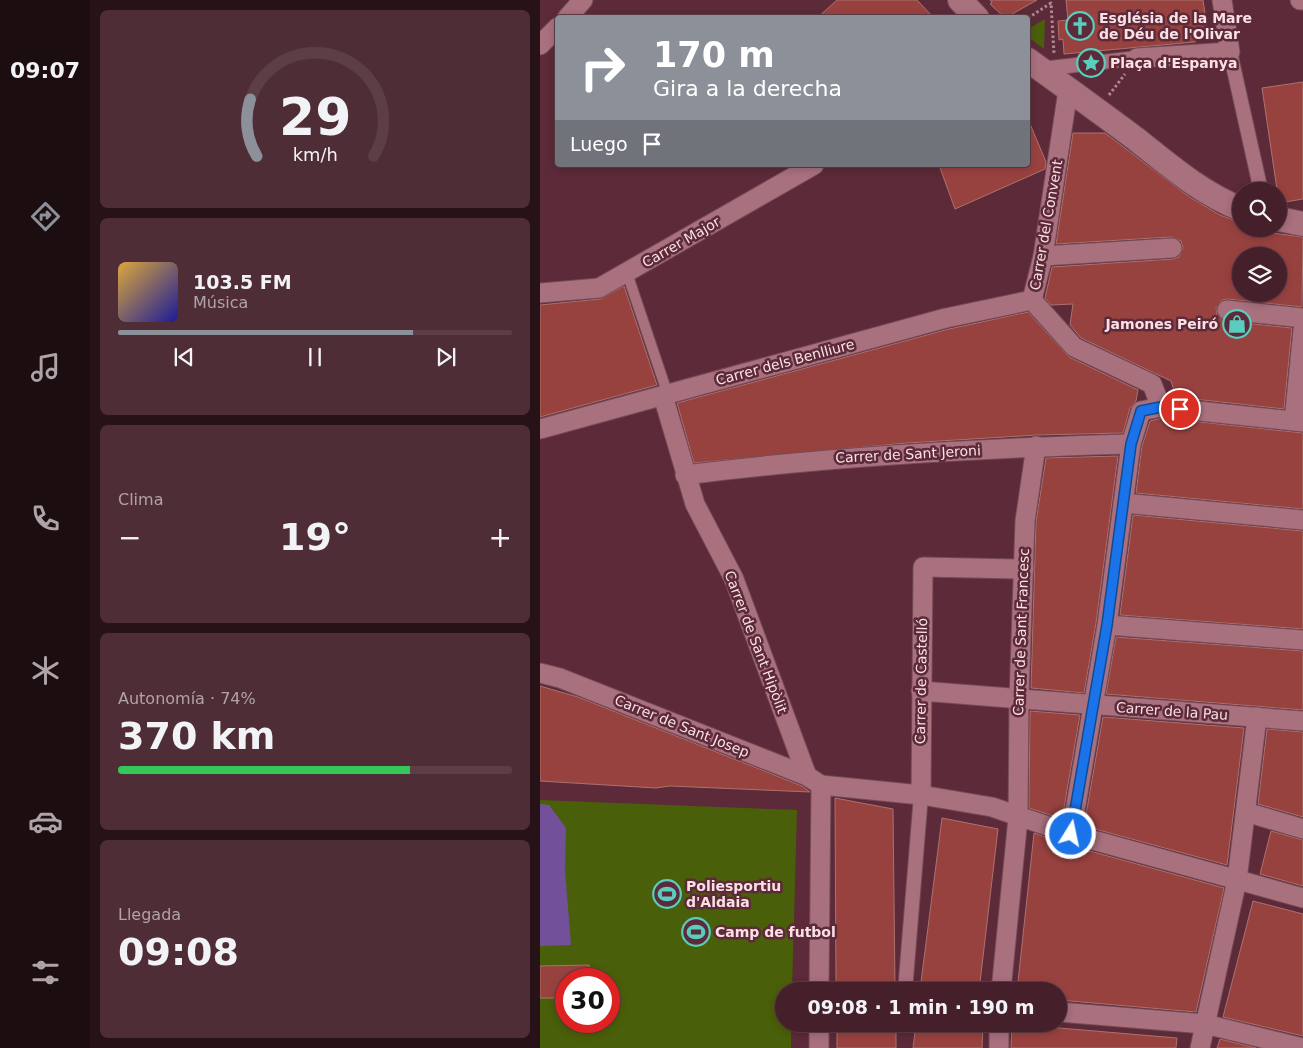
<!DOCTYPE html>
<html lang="es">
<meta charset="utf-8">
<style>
:root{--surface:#45202a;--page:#4f2d36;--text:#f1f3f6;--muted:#b0a3a8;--line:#5d3e47;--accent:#8c9099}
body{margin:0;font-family:"DejaVu Sans",sans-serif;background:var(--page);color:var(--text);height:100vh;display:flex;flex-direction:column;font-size:19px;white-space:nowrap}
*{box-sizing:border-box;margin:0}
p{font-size:16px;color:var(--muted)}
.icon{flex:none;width:28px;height:28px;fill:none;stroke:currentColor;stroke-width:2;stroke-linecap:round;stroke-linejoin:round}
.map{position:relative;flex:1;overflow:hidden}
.side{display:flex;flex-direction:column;gap:10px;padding:10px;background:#261217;width:450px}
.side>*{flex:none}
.guide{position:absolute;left:15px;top:15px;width:475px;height:152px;border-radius:5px;box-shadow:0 2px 8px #0003,0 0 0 1px var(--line);background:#8c9099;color:#fff;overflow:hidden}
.tools{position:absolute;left:692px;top:182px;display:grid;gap:10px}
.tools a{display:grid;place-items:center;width:55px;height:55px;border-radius:50%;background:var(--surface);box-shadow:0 2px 8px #0003,0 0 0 1px var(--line);font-size:25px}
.speed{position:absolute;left:15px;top:968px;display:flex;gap:10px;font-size:25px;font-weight:700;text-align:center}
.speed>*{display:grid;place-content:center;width:65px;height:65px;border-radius:50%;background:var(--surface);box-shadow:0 2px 8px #0003,0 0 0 1px var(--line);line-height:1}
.speed .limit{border:8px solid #d22;background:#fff;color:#111}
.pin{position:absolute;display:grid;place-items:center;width:42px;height:42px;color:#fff;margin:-21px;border:2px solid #fff;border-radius:50%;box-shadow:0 1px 5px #0007}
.me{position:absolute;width:55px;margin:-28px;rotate:10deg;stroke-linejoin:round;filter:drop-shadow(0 0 4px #0008)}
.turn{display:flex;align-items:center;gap:18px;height:105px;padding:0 15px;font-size:22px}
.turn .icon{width:65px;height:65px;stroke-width:2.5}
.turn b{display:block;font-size:35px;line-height:42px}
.then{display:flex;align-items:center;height:48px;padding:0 15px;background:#0003;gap:10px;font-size:19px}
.big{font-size:38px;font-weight:700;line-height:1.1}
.side .widget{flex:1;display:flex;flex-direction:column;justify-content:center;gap:8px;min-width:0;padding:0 18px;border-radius:8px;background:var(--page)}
.side .dial{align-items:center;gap:0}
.dial svg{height:130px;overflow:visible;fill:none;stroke:var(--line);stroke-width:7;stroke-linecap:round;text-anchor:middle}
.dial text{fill:var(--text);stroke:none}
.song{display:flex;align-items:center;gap:15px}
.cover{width:60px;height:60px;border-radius:8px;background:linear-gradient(135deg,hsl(40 70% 55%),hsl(240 70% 35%))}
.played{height:5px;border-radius:2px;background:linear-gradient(90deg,var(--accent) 75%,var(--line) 75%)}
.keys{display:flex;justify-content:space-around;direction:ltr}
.heat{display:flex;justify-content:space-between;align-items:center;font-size:28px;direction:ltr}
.charge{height:8px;border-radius:4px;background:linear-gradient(90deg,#34c759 74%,var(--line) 0)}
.trip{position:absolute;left:235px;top:982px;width:292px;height:50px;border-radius:25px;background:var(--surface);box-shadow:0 2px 8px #0003,0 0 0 1px var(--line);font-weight:700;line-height:50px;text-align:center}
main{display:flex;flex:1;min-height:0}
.menu{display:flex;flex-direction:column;width:90px;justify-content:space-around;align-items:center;background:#1c0d11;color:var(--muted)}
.menu .icon{width:35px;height:35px}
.menu .selected{color:var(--accent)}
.menu b{font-size:22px;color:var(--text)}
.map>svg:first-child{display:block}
</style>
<main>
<nav class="menu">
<b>09:07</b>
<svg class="icon selected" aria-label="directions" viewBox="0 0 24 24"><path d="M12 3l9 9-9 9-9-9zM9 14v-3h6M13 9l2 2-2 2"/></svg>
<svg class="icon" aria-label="music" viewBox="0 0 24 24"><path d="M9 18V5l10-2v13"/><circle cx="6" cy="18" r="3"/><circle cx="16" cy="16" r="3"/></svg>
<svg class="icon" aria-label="phone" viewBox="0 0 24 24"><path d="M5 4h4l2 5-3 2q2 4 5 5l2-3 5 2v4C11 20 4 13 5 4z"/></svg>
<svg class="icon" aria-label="climate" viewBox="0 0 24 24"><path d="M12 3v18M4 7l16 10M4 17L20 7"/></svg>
<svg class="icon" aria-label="car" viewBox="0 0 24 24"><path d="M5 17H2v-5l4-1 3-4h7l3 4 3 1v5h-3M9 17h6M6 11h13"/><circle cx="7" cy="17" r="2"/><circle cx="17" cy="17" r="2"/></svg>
<svg class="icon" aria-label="filters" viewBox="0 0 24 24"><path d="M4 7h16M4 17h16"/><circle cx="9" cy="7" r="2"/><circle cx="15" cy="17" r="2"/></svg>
</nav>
<section class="side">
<div class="widget dial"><svg viewBox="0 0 100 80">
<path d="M14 69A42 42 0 1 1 86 69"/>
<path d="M14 69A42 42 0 0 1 10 34" stroke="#8c9099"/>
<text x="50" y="56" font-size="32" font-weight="700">29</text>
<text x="50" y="72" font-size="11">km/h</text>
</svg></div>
<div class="widget">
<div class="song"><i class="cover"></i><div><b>103.5 FM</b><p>Música</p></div></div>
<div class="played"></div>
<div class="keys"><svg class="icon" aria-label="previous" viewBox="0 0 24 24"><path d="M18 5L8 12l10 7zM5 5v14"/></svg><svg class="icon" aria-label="pause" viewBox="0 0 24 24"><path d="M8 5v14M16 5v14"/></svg><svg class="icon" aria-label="next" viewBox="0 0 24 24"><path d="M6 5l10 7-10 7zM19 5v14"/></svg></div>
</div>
<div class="widget"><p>Clima</p>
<div class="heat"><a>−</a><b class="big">19°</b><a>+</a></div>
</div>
<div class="widget"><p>Autonomía · 74%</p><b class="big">370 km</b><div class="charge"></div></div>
<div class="widget"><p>Llegada</p><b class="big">09:08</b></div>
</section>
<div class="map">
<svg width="763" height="1048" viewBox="0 0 763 1048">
<rect width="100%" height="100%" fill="#5c2a38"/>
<g fill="#4a5f09" fill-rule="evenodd">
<polygon points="505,19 504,49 488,37 488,29"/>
<path d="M0,800L257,810L252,991H244V1024H251V1048H0ZM26,979H69V1021H26Z"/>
</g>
<polygon fill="#73519a" points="0,804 9,805 26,828 25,870 31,945 0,946"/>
<g fill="#984240" stroke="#ac726e" fill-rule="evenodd">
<polygon points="297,0 377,0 394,18 277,18"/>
<polygon points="450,0 497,0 465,18 450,4 452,3"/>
<polygon points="526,0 663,0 667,27 655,42 524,54 523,39 519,40 518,21 528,20"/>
<polygon points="763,82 763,199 739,203 722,88"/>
<polygon points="488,119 506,162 505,169 415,209 399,165 488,165"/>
<path d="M533,133H565L651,198L680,215L701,223V229L763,237L762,307L688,299L682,300L676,308L677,315L685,321L752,328L744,409L636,397L631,381L541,338L530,325L533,304L511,305L505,298L512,267L633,259L639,257L643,248L641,241L631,237L516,244ZM701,256H739V294H701Z"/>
<polygon points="84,286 117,385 0,417 0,305 60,299"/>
<polygon points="488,312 529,357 598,390 596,401 590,408 583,433 497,435 367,443 154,463 137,403 409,329"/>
<polygon points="622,418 763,433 763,509 596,493 602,446 610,421"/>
<polygon points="578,456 556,623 544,693 491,688 496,522 506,458"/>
<polygon points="593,515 763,531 763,629 580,615"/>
<polygon points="576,637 763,651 763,710 566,694"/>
<polygon points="0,686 38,697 262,786 270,792 130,786 116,788 0,781"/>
<polygon points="490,711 540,715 522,819 489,808"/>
<polygon points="563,717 704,728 687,865 544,826"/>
<polygon points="727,729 763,732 763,817 718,804"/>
<polygon points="295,798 353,809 355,988 296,983"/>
<polygon points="402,818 458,829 439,991 380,990"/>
<polygon points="731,831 763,840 763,886 720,874"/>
<polygon points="494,833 528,845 684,888 656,1012 519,1000 519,991 477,991"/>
<polygon points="713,901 763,914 763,1036 683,1017"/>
<polygon points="49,965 49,979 26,979 26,998 0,998 0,966"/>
<rect x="297" y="1024" width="59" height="24"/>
<polygon points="376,1024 443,1024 442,1048 373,1048"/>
<polygon points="472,1024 637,1038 636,1048 471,1048"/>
<polygon points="680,1039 716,1048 677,1048"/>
</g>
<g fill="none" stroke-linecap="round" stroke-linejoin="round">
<defs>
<polyline id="service" points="87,273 128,395"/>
<g id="pedestrian">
<polyline points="690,52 721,191"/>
<polyline points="510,68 597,58"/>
<polyline points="365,991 381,795"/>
</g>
<g id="minor">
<polyline points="760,0 763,0"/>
<polyline points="27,18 43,0"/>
<polyline points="0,45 18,27"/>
<polyline points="597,58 690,52 682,0"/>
<polyline points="531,92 527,97 503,256 492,300 534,347 612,384 621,407 763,422"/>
<polyline points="503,256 632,248"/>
<polyline points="0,293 59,288 274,165"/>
<polyline points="687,310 763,318"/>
<polyline points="123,396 155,504 194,579 267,776"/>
<polyline points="754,421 763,330"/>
<polyline points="0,429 406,318 492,300"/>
<path d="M145,475C293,456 442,448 591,444"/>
<polyline points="583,503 763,520"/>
<polyline points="567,625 763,640"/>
<polyline points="0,673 20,678 267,776 281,785 381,795 452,807 531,834 763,898"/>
<polyline points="381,691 763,721"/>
<polyline points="381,795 383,567 484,569"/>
<polyline points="706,812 763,829"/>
<polyline points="531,834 567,625 591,444 601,411 621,407"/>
<polyline points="279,991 281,785"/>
<polyline points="461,991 478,818 479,699 485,521 496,446"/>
<polyline points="519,1012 665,1024 763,1048"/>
<polyline points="279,1024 279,1048"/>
<polyline points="459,1048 459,1024"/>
<polyline points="660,1048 697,880 717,717"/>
</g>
<g id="tertiary">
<polyline points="420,0 437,18"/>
<path d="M488,60C524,86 560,112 596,139C630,166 661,193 701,209"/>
<polyline points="739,219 763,224"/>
</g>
</defs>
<use href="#service" stroke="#744a57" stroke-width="12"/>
<use href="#pedestrian" stroke="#744a57" stroke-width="16"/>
<use href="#minor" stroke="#744a57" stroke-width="21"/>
<use href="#tertiary" stroke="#744a57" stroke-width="26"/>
<g stroke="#ae8892" stroke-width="3" stroke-dasharray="2.5 2.5" stroke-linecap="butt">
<polyline points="488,18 511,3 514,54"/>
<polyline points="569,95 585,74"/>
</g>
<use href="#service" stroke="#a9707e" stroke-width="10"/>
<use href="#pedestrian" stroke="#a9707e" stroke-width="14"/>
<use href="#minor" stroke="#a9707e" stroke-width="19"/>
<use href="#tertiary" stroke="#a9707e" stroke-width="24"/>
</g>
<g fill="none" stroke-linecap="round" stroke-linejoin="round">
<defs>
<polyline id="route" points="531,834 567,625 591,444 601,411 621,407 640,409"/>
</defs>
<use href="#route" stroke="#114b97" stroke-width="12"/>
<use href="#route" stroke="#1a73e8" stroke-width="9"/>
</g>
<defs>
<symbol id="church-ring" viewBox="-11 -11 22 22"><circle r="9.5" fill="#5c2a38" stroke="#59cebf" stroke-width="1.5"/><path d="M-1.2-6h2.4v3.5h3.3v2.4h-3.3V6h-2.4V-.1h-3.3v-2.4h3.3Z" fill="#59cebf"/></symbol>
<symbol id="sight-ring" viewBox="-11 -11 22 22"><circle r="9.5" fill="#5c2a38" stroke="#59cebf" stroke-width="1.5"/><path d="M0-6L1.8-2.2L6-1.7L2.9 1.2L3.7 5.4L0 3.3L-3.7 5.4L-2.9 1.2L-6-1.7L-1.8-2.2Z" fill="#59cebf"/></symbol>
<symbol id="shop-ring" viewBox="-11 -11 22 22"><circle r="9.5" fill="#5c2a38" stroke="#59cebf" stroke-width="1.5"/><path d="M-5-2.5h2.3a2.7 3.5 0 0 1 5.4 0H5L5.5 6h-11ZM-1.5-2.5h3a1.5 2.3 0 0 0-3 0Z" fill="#59cebf"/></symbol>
<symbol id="stadium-ring" viewBox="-11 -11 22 22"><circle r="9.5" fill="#5c2a38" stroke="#59cebf" stroke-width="1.5"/><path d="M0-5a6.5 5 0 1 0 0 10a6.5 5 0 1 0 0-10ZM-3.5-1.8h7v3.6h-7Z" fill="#59cebf"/></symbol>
</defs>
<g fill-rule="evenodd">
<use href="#church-ring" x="524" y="10" width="32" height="32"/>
<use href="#sight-ring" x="535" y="47" width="32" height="32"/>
<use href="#shop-ring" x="681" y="308" width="32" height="32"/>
<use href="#stadium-ring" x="111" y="878" width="32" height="32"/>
<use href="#stadium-ring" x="140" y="916" width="32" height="32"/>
</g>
<g text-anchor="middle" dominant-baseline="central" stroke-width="5" stroke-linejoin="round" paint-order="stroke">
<g font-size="14" font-weight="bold" fill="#fbe0e6" stroke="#5c2a38" text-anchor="start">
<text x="559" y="18">Església de la Mare<tspan x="559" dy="16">de Déu de l'Olivar</tspan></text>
<text x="570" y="63">Plaça d'Espanya</text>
<text x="678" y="324" text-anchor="end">Jamones Peiró</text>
<text x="146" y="886">Poliesportiu<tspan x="146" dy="16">d'Aldaia</tspan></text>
<text x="175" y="932">Camp de futbol</text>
</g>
<g font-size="14" fill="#fbe0e6" stroke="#5c2a38">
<text transform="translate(506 225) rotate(-80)">Carrer del Convent</text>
<text transform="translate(141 242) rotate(-30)">Carrer Major</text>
<text transform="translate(245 362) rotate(-15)">Carrer dels Benlliure</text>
<text transform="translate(368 454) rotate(-3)">Carrer de Sant Jeroni</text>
<text transform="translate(481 632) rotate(-88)">Carrer de Sant Francesc</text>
<text transform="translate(216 642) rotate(69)">Carrer de Sant Hipòlit</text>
<text transform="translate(381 681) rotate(-89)">Carrer de Castelló</text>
<text transform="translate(632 711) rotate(4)">Carrer de la Pau</text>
<text transform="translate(142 726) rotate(22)">Carrer de Sant Josep</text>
</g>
</g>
</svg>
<div class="tools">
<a><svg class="icon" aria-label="search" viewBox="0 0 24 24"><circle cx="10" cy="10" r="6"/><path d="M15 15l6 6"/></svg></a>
<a><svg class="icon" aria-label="layers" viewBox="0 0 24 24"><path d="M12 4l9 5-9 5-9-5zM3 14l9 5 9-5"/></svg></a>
</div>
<div class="speed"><div class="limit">30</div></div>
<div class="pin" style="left:640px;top:409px;background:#d93025"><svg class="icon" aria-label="arrive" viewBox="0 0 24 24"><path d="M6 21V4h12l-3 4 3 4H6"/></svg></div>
<svg class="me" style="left:531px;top:834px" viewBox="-20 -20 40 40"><circle r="17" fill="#1a73e8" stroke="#fff" stroke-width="3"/><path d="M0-11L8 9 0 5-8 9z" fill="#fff"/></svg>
<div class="trip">09:08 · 1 min · 190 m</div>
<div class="guide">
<div class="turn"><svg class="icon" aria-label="right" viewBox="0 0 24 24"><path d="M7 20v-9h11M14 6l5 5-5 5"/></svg><div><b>170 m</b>Gira a la derecha</div></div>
<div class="then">Luego<svg class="icon" aria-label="arrive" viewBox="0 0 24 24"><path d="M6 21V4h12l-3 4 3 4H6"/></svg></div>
</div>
</div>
</main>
